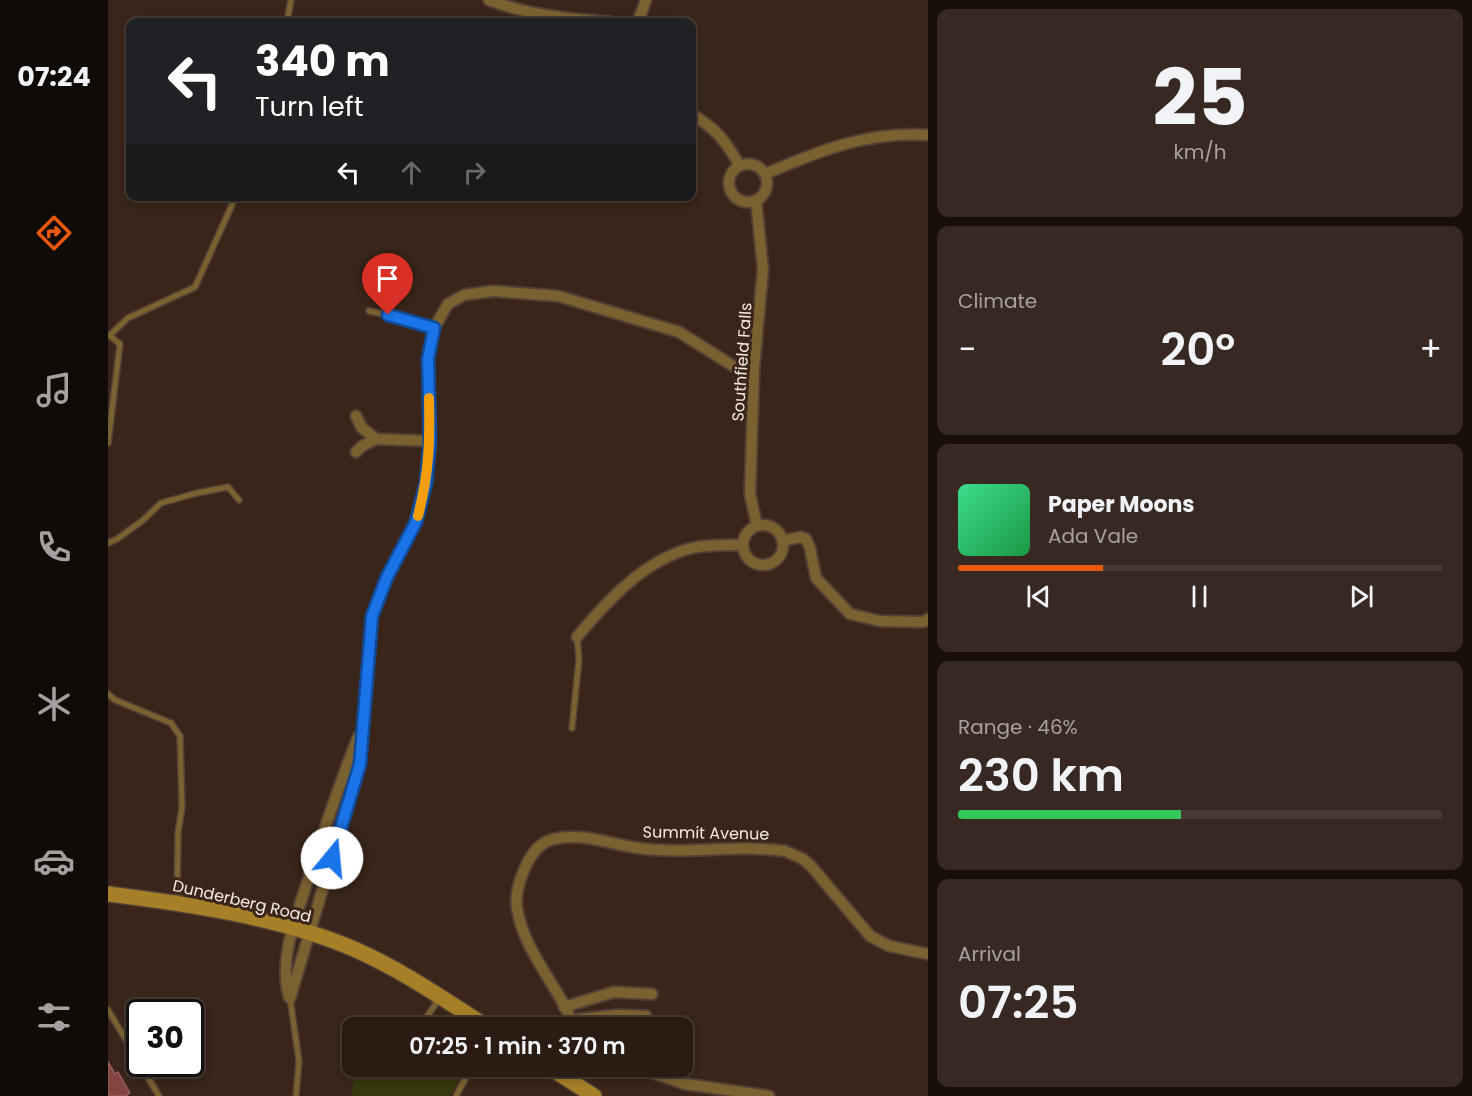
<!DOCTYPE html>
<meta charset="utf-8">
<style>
:root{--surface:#2b1c13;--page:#372921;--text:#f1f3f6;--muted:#a6a1a0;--line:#473a33;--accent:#ea580c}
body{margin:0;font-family:Poppins,sans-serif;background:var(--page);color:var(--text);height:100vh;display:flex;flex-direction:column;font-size:22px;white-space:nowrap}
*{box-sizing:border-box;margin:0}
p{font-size:20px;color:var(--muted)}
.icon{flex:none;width:33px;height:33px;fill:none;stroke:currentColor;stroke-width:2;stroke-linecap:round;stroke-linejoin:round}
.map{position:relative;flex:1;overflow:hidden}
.side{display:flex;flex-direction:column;gap:9px;padding:9px;background:#180f0a;width:544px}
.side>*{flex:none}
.hud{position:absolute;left:18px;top:18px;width:570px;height:183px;border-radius:12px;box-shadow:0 3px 9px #0003,0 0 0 2px var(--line);background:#202124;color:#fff;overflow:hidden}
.speed{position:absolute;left:18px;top:999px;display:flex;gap:12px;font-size:30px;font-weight:700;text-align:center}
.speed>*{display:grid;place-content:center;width:78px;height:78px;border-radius:50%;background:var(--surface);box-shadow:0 3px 9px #0003,0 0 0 2px var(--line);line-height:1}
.speed .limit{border:3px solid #111;border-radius:9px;background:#fff;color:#111}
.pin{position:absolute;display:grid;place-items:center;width:51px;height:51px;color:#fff;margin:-62px -26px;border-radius:50% 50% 50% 0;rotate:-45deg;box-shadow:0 0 6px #0007}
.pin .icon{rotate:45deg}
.me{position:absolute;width:66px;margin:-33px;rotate:17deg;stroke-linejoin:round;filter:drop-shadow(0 0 4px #0008)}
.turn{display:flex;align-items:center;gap:21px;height:126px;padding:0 30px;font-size:27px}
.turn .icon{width:78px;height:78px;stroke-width:2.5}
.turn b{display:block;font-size:42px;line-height:51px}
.lanes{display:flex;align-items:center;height:57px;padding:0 30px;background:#0003;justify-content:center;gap:30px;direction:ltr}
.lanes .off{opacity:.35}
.big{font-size:45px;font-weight:600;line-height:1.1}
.side .card{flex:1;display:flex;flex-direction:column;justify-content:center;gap:9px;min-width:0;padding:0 21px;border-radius:12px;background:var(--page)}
.side .dial{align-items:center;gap:0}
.dial b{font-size:78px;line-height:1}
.song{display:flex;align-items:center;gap:18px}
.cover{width:72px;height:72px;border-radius:9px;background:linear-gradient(135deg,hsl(150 70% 55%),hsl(140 70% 35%))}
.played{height:6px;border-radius:3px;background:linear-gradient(90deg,var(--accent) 30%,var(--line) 30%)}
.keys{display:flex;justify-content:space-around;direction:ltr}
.heat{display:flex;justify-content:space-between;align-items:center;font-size:33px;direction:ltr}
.charge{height:9px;border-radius:4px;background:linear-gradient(90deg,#34c759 46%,var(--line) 0)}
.trip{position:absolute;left:234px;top:1017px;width:351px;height:60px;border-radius:12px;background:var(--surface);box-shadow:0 3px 9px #0003,0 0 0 2px var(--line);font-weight:600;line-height:60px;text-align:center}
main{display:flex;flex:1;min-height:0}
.menu{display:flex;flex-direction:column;width:108px;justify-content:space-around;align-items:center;background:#110b08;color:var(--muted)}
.menu .icon{width:42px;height:42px}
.menu .current{color:var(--accent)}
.menu b{font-size:27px;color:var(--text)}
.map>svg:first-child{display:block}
</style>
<main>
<nav class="menu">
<b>07:24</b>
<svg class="icon current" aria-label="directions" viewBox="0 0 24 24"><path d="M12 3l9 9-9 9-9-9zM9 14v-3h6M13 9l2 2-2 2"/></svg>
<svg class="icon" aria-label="music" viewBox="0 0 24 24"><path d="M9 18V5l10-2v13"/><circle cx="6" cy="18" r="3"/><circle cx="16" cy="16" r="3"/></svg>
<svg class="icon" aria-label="phone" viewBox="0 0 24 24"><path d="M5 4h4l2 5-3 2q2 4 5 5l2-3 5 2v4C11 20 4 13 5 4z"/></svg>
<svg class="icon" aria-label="climate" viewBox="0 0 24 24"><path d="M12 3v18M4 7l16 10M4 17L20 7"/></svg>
<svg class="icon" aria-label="car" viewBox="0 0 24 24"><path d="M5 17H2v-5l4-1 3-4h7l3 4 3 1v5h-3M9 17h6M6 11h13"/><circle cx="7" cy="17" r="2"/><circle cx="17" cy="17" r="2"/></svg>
<svg class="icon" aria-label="filters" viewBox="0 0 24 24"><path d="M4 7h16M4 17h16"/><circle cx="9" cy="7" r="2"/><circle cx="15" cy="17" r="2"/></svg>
</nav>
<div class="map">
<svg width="820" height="1096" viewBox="0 0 820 1096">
<rect width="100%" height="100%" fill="#392519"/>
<polygon fill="#36380d" points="247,1067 357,1066 357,1070 342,1096 244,1096"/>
<polygon fill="#834442" stroke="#955e5b" stroke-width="1.5" points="0,1062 7,1074 10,1072 22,1093 19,1095 19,1096 0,1096"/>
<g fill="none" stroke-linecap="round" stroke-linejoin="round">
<defs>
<g id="lane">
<polyline points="179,22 183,0"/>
<polyline points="261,311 299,319 326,328"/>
<polyline points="2,335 20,318 87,287 128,196"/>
<polyline points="0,443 12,344 1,335"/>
<polyline points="0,543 9,539 34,521 53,503 89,493 120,487 131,500"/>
<polyline points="0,694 7,700 63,723 72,736 74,807 70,833 69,900"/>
<polyline points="464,728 471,659 469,637"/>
<polyline points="182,998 191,1061 188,1096"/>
<polyline points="0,1010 32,1063"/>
<polyline points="311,1028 331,999"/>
<polyline points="32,1064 51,1096"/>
<polyline points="348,1096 362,1070 362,1066"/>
</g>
<g id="street">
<path d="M381,0C420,15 460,19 501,22"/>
<polyline points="530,22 538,0"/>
<path d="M584,114C609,130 617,140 632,166"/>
<circle cx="640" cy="183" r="19"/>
<path d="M657,174C711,151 759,131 820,135"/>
<polyline points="648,200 655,269 646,367 642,494 649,526"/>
<polyline points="248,416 254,428 268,439 322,441"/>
<polyline points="248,452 254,446 268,439"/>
<circle cx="655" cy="545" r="20"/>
<polyline points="674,541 692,537 698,539 702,548 708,578 742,614 772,621 815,622 820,619"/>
<path d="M469,637C499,601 536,560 584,548C601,544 618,545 635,545"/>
<path d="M181,997C170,958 189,915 201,877C216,829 232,783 250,737"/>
<polyline points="182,998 252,764 264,616 279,577 308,522 318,483 322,441 320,359 326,328 340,304 356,295 385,291 450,296 571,332 625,366 646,367"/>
<polyline points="456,1007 506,992 544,994"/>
<polyline points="464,1020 510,1015 538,1016"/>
<path d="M467,1028C451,986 416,953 409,908C406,889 420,849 440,841C467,830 502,844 530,848C578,855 629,844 677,851L695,859L703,866L762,936L781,946L820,954"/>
<polyline points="525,1066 577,1084 661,1096"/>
</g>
<g id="secondary">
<path d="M0,894C79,904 172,917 246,949C294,970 337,1000 381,1028"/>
<polyline points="439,1066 486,1096"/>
</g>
</defs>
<use href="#lane" stroke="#534035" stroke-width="8"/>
<use href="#street" stroke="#534035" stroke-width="14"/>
<use href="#secondary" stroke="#534035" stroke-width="18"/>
<use href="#lane" stroke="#7a6130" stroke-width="5"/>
<use href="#street" stroke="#7a6130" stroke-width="10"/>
<use href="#secondary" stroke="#a77f27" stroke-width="15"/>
</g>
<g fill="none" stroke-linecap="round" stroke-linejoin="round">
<defs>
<polyline id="route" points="224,858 252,764 264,616 279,577 308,522 318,483 322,441 320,359 326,328 280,315"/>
</defs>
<use href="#route" stroke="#114b97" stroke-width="15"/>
<use href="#route" stroke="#1a73e8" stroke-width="10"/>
<path stroke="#f59e0b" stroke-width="10" d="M310,516C321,473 322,442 321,398"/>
</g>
<g text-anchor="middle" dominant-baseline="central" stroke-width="6" stroke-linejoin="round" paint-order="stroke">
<g font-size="16" fill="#f6e9e1" stroke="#392519">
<text transform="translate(634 362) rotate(-86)">Southfield Falls</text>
<text transform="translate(598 833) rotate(1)">Summit Avenue</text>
<text transform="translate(134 901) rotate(13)">Dunderberg Road</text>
</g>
</g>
</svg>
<div class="speed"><div class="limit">30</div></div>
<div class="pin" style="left:280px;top:315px;background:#d93025"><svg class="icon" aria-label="arrive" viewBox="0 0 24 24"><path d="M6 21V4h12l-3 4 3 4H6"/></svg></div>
<svg class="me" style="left:224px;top:858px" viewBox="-20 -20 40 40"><circle r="19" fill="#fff"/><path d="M0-13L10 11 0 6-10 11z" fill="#1a73e8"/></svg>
<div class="trip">07:25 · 1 min · 370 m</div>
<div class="hud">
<div class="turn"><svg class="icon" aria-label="left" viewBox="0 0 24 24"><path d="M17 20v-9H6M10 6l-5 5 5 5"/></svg><div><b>340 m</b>Turn left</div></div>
<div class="lanes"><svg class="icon" aria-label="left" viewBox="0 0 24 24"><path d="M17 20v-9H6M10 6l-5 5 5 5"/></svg><svg class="icon off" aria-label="ahead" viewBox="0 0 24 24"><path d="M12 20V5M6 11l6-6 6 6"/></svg><svg class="icon off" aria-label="right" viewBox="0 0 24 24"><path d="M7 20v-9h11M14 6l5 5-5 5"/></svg></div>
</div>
</div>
<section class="side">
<div class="card dial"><b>25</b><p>km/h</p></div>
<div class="card"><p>Climate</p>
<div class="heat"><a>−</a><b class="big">20°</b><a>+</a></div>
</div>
<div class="card">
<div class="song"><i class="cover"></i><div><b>Paper Moons</b><p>Ada Vale</p></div></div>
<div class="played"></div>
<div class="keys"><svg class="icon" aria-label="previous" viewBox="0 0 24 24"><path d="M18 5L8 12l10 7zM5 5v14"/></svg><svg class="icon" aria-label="pause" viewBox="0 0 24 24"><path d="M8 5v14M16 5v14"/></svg><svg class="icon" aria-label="next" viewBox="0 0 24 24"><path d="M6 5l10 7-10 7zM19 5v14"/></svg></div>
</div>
<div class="card"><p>Range · 46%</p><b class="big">230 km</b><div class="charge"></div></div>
<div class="card"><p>Arrival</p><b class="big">07:25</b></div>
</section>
</main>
